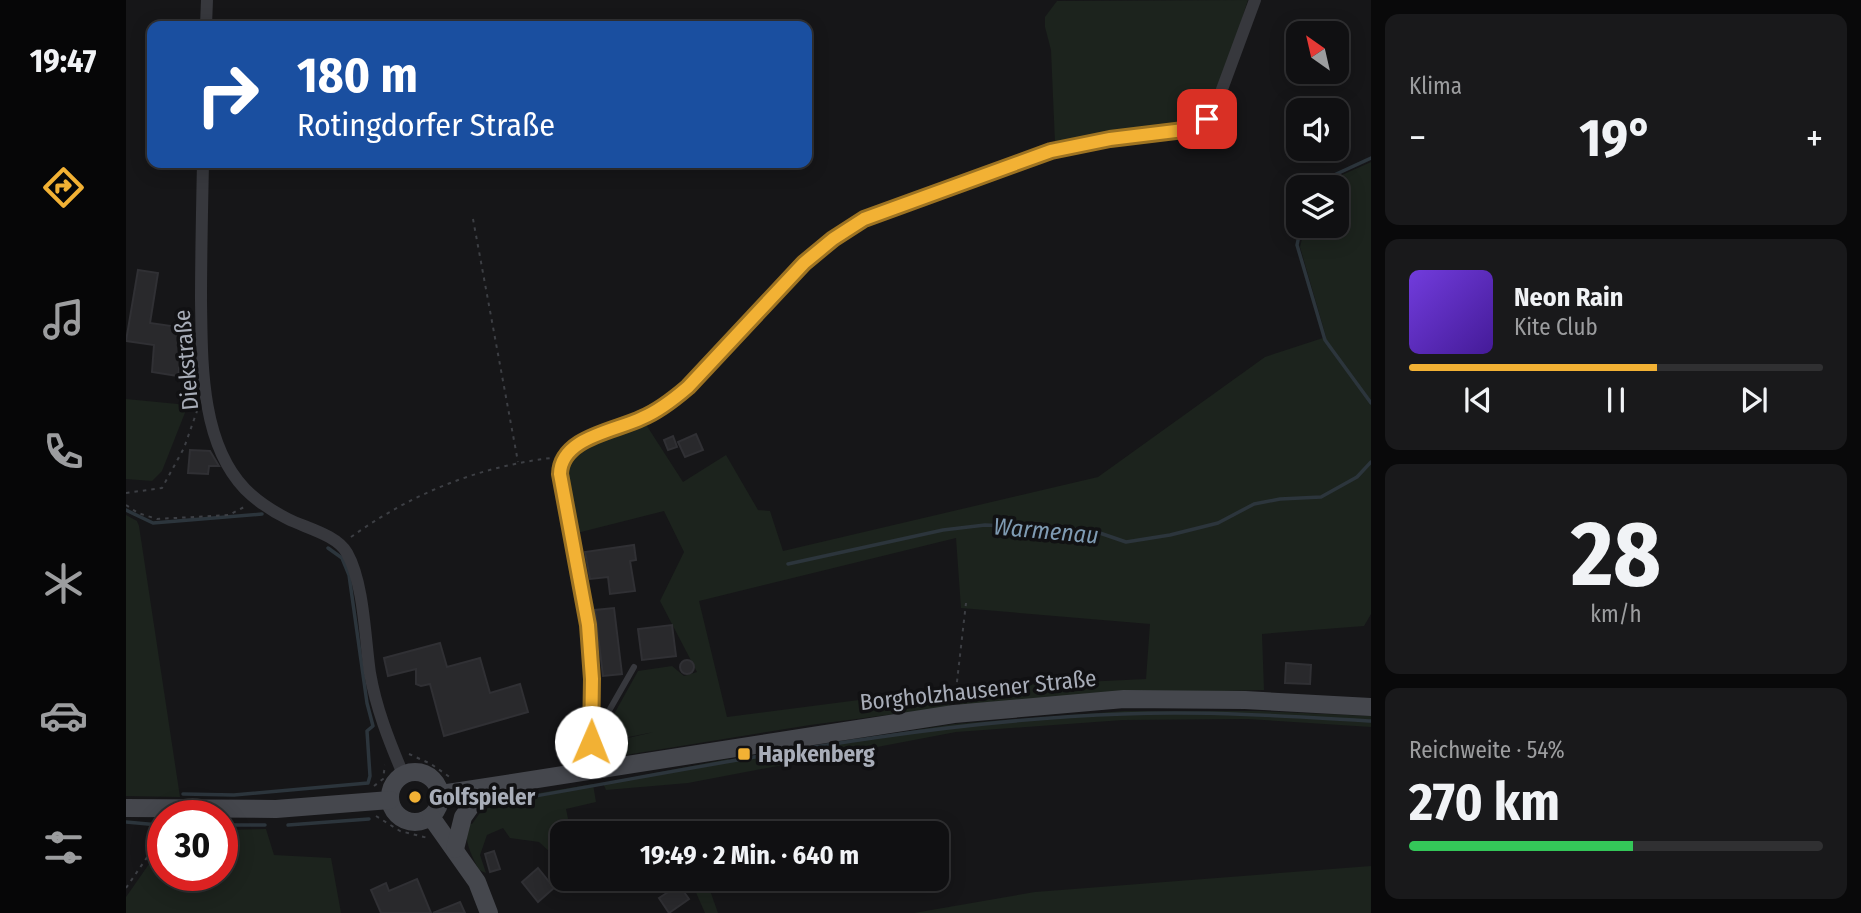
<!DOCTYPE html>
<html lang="de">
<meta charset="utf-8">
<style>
:root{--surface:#101012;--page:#19191b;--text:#f1f3f6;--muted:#9c9d9f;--line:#303032;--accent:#f2b134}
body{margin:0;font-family:"Fira Sans Condensed",sans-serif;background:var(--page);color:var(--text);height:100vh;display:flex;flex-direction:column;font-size:26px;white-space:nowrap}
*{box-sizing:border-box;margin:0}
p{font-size:23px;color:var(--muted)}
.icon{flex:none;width:38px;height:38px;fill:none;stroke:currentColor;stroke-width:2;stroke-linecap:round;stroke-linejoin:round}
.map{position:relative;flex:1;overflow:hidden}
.side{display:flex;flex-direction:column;gap:14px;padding:14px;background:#09090a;width:490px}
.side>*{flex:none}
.banner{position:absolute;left:21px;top:21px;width:665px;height:147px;border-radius:14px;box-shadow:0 4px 18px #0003,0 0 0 2px var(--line);background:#1a4fa0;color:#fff;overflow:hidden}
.needle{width:46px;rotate:326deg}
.fabs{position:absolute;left:1160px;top:21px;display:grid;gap:14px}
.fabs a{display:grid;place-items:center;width:63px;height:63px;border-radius:14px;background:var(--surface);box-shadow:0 4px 18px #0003,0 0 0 2px var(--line);font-size:35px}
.speed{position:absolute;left:21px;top:800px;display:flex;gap:14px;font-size:35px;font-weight:700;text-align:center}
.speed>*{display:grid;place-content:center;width:91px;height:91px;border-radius:50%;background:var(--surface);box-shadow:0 4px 18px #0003,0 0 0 2px var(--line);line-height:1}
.speed .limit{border:10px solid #d22;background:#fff;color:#111}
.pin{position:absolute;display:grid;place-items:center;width:60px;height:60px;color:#fff;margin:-30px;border-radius:14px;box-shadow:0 4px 10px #0006}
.me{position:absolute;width:77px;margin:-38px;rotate:1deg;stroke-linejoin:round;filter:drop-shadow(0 0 5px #0008)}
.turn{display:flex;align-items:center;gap:24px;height:147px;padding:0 35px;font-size:32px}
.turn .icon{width:91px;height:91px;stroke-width:2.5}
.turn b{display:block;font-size:49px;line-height:60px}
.big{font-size:52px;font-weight:700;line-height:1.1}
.side .widget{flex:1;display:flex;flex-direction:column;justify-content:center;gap:10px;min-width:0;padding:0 24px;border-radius:14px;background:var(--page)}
.side .dial{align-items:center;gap:0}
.dial b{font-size:91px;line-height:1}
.song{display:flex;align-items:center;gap:21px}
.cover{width:84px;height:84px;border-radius:10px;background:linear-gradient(135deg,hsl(260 70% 55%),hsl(260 70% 35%))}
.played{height:7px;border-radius:4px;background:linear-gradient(90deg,var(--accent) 60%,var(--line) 60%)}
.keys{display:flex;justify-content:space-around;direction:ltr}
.heat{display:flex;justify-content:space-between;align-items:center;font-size:38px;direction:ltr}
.charge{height:10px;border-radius:5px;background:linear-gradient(90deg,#34c759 54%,var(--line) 0)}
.trip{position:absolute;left:424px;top:821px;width:399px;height:70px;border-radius:14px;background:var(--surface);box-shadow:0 4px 18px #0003,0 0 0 2px var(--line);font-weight:700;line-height:70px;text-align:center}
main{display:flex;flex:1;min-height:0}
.tabs{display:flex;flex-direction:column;width:126px;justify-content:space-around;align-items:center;background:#060607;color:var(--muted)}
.tabs .icon{width:49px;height:49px}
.tabs .current{color:var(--accent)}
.tabs b{font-size:32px;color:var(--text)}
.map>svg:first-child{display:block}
</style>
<main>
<nav class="tabs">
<b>19:47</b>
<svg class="icon current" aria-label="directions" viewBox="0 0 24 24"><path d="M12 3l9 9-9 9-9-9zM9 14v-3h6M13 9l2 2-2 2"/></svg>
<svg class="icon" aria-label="music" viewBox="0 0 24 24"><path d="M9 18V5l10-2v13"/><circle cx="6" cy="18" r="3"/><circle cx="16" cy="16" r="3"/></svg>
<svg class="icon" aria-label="phone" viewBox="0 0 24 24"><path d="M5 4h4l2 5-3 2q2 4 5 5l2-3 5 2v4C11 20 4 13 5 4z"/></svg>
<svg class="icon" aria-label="climate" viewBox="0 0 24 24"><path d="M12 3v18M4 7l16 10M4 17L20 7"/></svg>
<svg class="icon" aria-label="car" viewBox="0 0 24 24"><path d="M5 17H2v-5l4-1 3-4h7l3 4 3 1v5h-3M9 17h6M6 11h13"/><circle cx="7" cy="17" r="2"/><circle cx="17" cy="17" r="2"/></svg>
<svg class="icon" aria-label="filters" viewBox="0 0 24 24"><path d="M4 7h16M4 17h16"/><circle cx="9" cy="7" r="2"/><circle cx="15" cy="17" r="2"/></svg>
</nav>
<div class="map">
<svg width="1245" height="913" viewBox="0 0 1245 913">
<rect width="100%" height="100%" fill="#161618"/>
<g fill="#1c231d">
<path d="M1122,0C1113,26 1095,99 1077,115C1061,130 957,139 929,143L925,50L919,27V17L931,1Z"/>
<path d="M1245,162V614L1238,626L1136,634L1138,690L1020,693L834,705V688L1020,679L1024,624L835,608L830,538L573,601L601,717L826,688L823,707L684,725L475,759L472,745L528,732L472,743L512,671L546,666L558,676L571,672L534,601L558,552L538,511L451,533C447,515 438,492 439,473C441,443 496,431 519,423L557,482L600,455L632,510L644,511L657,551L972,477L1139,357L1200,337L1174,247L1178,231L1175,226H1211V187H1189Z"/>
<polygon points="0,399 62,405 36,471 26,481 0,479"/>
<polygon points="0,515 11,521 13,526 54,797 0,796"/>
<polygon points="998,711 1134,711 1245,716 1245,727 1121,719 997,720 830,732 562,783 480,790 477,783 602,759 605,762 615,760 618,757 828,724"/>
<path d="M467,784L470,802L440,809L445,833H436V863L413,842L384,838L377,828L361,835L354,855L360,873L353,870C345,854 338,842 341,823L346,824L356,810L377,799Z"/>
<polygon points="140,829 148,855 205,858 215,913 0,913 0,897 37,844 37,875 96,875 96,830"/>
<polygon points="1245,866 1245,913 788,913 909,892"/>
<polygon points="564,879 580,879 592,913 579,913"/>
</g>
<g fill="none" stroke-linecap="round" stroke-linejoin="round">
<g stroke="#2c353c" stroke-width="3.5">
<polyline points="1182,187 1245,158"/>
<polyline points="1172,192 1164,196 1161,201 1174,231 1171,245 1199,340 1245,403"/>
<polyline points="0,510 27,523 136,514"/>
<polyline points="662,564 817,530 859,525 965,530 1000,542 1044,535 1092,523 1128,504 1154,499 1195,497 1231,477 1245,462"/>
<polyline points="57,794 108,795 242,783 244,776 241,731 247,726 241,703 223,575 216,558 202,548"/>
<path d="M375,802C580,767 788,721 997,714C1080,711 1162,716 1245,721"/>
<polyline points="0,822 33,825"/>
<polyline points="96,825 139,825"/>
<polyline points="162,825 243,819"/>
</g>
</g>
<g fill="#29292c" stroke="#303034" stroke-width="2">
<polygon points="12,270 32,273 24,323 59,328 52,376 26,372 28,345 0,341"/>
<polygon points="570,434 577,450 559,457 552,442"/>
<polygon points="547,436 551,447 542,450 538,440"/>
<polygon points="64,450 84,451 93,466 83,466 82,474 62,473"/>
<polygon points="508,545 510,560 504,561 509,591 484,594 482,577 464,579 459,552"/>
<polygon points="488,608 496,674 477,676 469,610"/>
<polygon points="546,625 550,656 516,660 512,629"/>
<polygon points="314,643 321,667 354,658 364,693 394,684 402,712 318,736 304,684 295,686 290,684 290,669 262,676 258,658"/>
<circle cx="561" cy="667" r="7"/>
<polygon points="1160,663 1185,665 1184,684 1159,683"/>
<polygon points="368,851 374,869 364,872 359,854"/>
<polygon points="412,868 428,888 412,902 396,882"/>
<polygon points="291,879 305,913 255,913 245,890 260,883 263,891"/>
<polygon points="553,885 563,899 543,913 533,898"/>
<polygon points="334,902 339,913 307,913"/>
</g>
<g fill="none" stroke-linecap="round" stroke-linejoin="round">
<g stroke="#3d3f44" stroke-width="2" stroke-dasharray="3.5 5" stroke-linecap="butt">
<polyline points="347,219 392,462"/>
<polyline points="0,493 36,488 58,448 71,411"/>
<polyline points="0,505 12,513 31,519 103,515 120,506"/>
<path d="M225,537C285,494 351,467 425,458"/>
<polyline points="829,699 840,603"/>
<polyline points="283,754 305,764 325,778"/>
<polyline points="248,786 257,779 259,765"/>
<polyline points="250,816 274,831 302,838"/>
<polyline points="0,888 37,834"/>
</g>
<polyline stroke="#37383d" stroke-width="6" points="468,737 508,667"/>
<g stroke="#37383d" stroke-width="12">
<polyline points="80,26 81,0"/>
<path d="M77,163C76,209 75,255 75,301C76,361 74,442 119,489C131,501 146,511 162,519C180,528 211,535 221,553C238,583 239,639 244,673C250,708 263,741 277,774"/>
<path d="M469,772C463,724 467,675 462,627C456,575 444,524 434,474C435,437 490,431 516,418C533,411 548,399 562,388L678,263L707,239L739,219L925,151L984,139L1066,129L1081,119L1088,111L1129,0"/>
</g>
<g stroke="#45474d" stroke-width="18">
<circle cx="289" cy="797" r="25"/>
<polyline points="315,794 828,714 998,699 1119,700 1245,707"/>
<polyline points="0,808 150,809 264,800"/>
<polyline points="305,817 351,882 363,913"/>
<polyline points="329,849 337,817 357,789"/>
</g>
</g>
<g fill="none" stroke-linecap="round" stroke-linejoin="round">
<defs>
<path id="route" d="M465,742L466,679L462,625L434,474C435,437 490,431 516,418C533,411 548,399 562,387L678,263L707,239L738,219L925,151L984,139L1066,129L1081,119"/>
</defs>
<use href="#route" stroke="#9d7322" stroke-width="18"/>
<use href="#route" stroke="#f2b134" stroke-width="12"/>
</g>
<g fill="#f2b134" stroke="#111113" stroke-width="2.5">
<rect x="611" y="747" width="14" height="14" rx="3.5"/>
<circle cx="289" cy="797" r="7"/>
</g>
<g text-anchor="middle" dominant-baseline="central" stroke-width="7" stroke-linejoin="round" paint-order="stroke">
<g font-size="23" fill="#a8adb8" stroke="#111113">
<text transform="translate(60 360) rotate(-95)">Diekstraße</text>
<text transform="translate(852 690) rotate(-6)">Borgholzhausener Straße</text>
</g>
<g font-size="23" font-weight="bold" fill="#a8adb8" stroke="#111113" text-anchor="start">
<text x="632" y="754">Hapkenberg</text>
<text x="303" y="797">Golfspieler</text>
</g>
<g font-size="24" font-style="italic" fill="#7f9bb3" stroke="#111113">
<text transform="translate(920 531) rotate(5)">Warmenau</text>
</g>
</g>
</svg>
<div class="fabs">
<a><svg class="needle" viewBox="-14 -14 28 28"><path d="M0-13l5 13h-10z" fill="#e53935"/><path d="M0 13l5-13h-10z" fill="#9c9d9f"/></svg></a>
<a><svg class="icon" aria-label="sound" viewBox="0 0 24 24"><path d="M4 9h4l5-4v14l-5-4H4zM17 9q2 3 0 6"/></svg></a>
<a><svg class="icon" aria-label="layers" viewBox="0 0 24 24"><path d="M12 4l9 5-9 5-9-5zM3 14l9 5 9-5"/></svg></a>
</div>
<div class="speed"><div class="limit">30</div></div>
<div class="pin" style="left:1081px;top:119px;background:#d93025"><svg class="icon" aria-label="arrive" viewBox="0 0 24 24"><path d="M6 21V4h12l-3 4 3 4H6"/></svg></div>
<svg class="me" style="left:465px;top:742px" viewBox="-20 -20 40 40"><circle r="19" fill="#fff"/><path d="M0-13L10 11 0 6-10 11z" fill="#f2b134"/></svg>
<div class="trip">19:49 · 2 Min. · 640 m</div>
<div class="banner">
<div class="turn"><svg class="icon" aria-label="right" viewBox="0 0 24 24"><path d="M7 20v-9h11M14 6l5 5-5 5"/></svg><div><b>180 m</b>Rotingdorfer Straße</div></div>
</div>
</div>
<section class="side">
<div class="widget"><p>Klima</p>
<div class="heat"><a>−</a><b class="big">19°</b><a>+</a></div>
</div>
<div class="widget">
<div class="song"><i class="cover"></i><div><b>Neon Rain</b><p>Kite Club</p></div></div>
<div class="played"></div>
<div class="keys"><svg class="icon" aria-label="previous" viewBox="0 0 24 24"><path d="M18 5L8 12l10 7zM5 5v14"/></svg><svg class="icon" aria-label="pause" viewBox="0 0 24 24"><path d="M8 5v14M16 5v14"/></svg><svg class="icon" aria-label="next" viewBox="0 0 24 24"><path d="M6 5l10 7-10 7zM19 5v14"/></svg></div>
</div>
<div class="widget dial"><b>28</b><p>km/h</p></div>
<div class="widget"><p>Reichweite · 54%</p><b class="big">270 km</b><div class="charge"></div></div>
</section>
</main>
